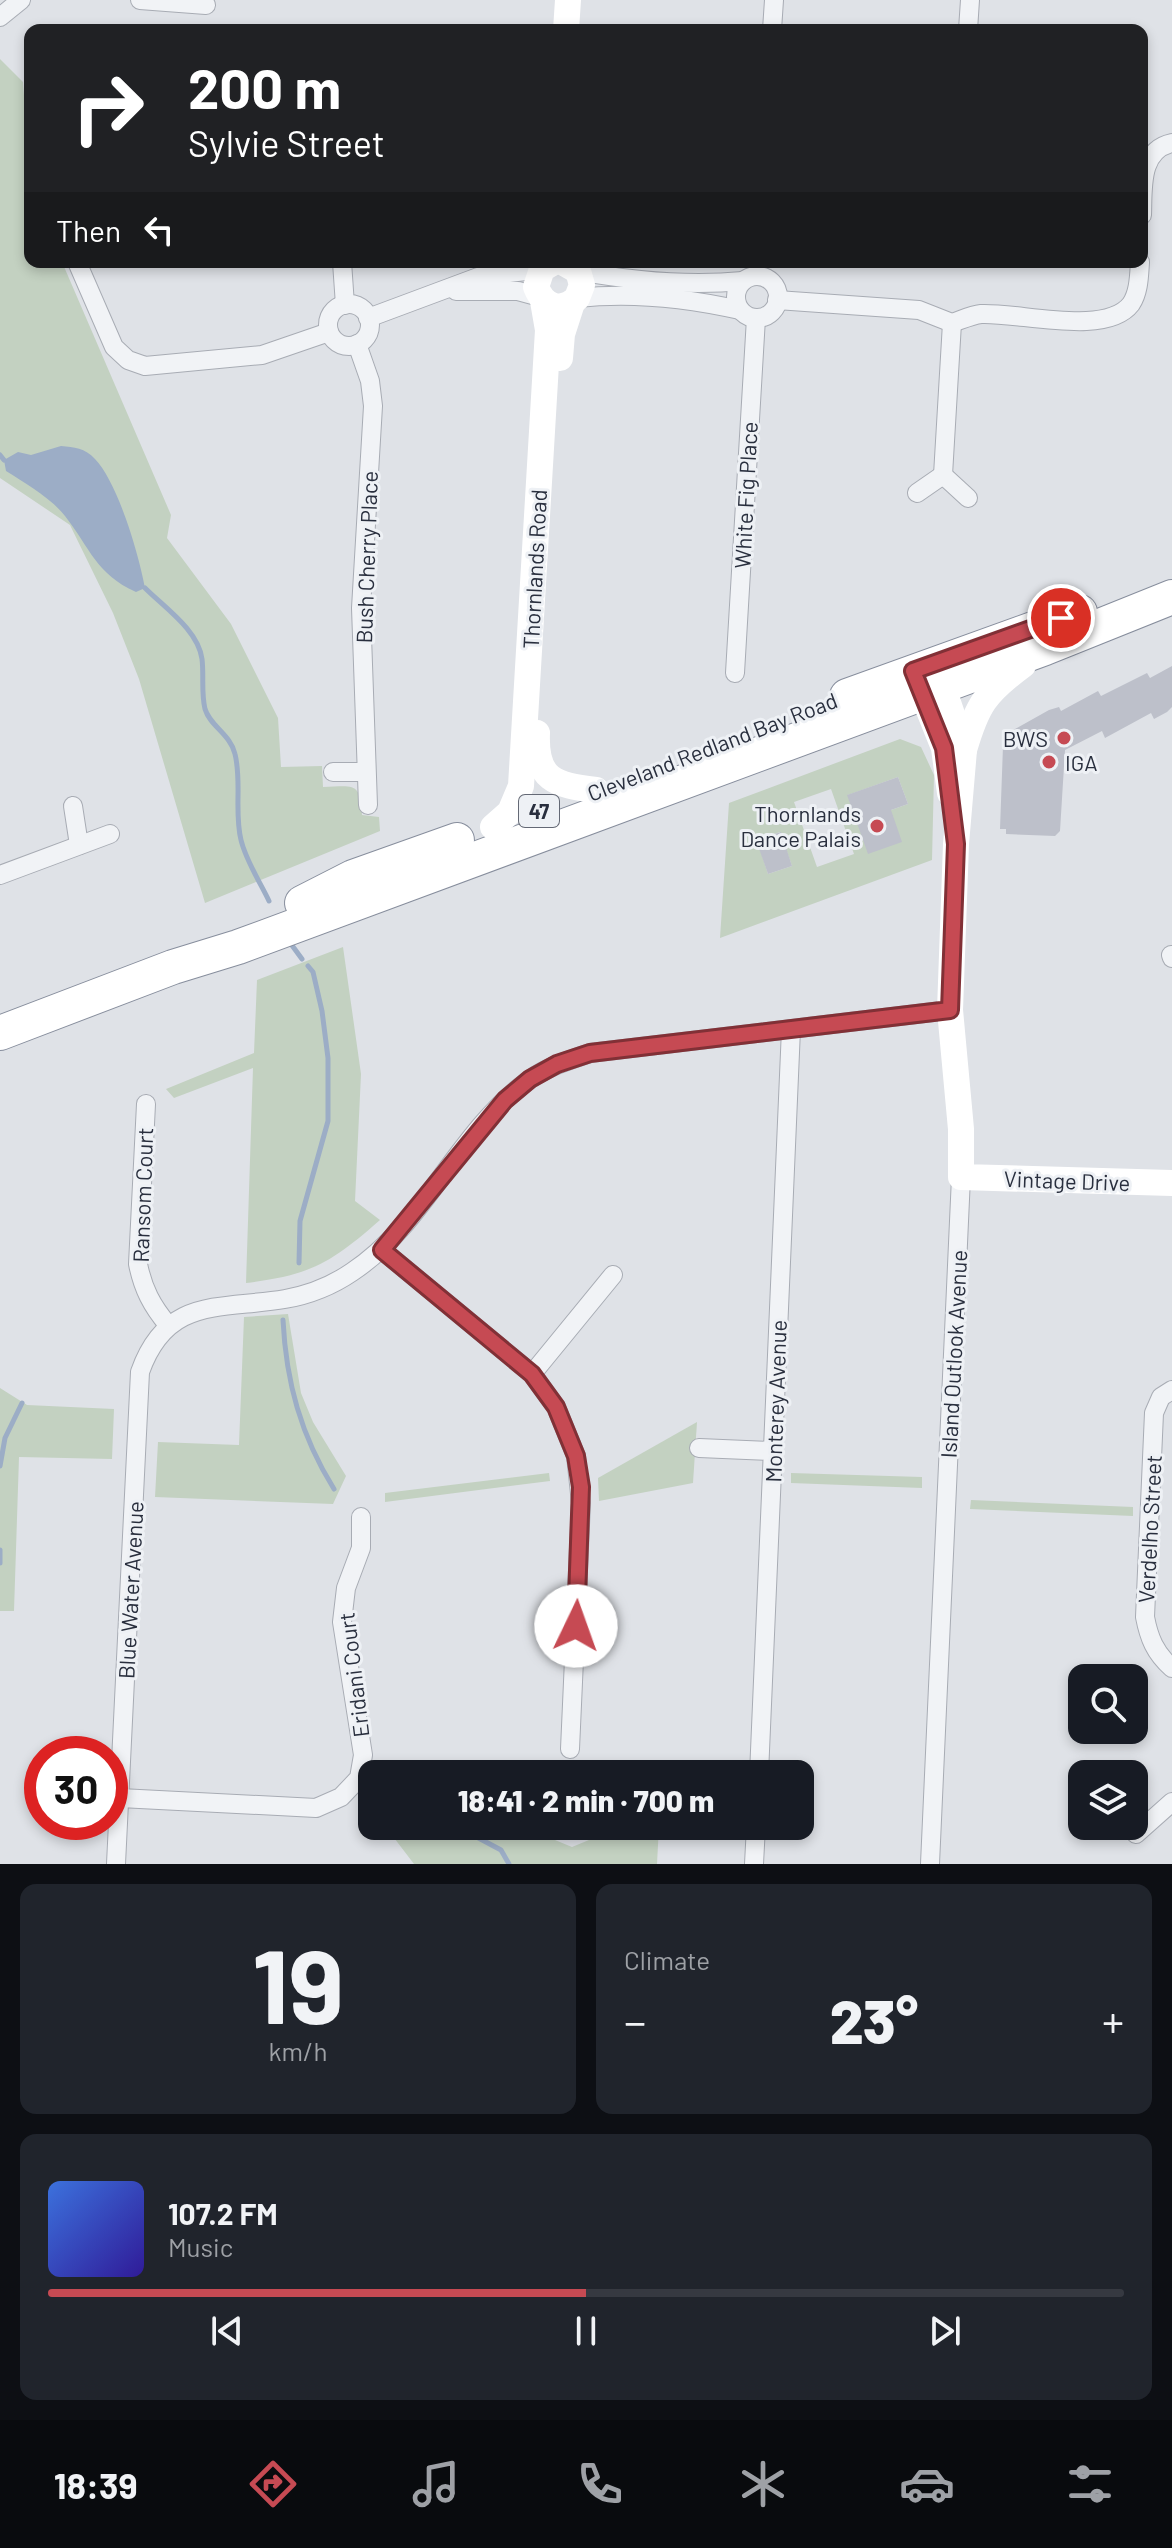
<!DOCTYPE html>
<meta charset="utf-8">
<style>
:root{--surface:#171b24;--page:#20242c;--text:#f1f3f6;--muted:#9ea1a6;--line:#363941;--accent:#c64a53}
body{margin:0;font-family:Barlow,sans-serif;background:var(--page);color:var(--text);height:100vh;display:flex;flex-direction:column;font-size:30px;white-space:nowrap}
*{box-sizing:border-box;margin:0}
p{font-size:26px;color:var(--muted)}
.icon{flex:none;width:44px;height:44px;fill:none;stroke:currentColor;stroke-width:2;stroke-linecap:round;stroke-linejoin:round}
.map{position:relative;height:1864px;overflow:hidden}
.sheet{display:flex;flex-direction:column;gap:20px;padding:20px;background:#0d0f14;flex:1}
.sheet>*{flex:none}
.banner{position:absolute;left:24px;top:24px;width:1124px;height:244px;border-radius:16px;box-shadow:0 4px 12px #0003;background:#202124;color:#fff;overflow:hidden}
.fabs{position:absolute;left:1068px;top:1664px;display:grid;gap:16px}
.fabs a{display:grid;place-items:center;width:80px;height:80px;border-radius:16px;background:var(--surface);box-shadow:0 4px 12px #0003;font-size:40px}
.speed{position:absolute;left:24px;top:1736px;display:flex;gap:16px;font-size:40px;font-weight:700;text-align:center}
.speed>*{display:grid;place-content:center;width:104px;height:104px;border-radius:50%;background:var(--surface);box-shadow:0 4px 12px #0003;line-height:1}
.speed .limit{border:12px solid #d22;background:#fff;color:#111}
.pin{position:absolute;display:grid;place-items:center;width:68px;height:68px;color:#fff;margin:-34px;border:4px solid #fff;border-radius:50%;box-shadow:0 2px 8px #0007}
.me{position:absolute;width:88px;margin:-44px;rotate:3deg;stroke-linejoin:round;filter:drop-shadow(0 0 6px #0008)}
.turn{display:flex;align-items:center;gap:28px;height:168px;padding:0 32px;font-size:36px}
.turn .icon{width:104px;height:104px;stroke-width:2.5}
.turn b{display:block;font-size:56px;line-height:68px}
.then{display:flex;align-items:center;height:76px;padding:0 32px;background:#0003;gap:16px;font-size:30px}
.big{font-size:60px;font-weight:800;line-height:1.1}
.sheet .widget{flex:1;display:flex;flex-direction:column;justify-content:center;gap:12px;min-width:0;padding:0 28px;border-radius:16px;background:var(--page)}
.sheet .dial{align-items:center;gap:0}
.dial b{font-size:104px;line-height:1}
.song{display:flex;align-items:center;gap:24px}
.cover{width:96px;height:96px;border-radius:12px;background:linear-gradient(135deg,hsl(220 70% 55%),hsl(250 70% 35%))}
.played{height:8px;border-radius:4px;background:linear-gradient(90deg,var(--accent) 50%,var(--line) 50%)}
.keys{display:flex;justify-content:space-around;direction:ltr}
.heat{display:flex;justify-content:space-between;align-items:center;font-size:44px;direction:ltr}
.sheet .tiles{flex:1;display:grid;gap:20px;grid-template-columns:1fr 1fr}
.widget:last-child{grid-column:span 2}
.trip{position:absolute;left:358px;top:1760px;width:456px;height:80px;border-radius:16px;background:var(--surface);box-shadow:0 4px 12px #0003;font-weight:800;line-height:80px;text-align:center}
.tabs{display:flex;height:128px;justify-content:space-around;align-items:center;background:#090b0e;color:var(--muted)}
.tabs .icon{width:56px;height:56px}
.tabs .active{color:var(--accent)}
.tabs b{font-size:36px;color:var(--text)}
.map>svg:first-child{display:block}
</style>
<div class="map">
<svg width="1172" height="1864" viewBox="0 0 1172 1864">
<rect width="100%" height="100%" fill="#dfe2e7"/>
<g fill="#c3d1c1" fill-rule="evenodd">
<path d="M0,59L23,82L30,174V262H62L171,515L167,538L231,624L278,718L281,767L322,766L323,787C353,786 361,781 362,815L379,817L380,831L205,903L139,679L113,613L70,525L0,478Z"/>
<path d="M900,739L921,747L934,775L932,860L720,938L729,803ZM898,777L908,804L891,810L848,795ZM831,789L854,854L817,867L794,802ZM780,832L792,866L768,874L757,840Z"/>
<path d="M343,947L361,1074L355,1201L380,1220C331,1263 311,1275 246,1283L253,1068L174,1098L166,1089L254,1053L257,980Z"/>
<polygon points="288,1314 301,1393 313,1422 346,1476 333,1504 155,1497 158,1442 239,1445 244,1317"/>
<polygon points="0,1388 27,1405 114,1409 112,1459 19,1457 14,1611 0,1611"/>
<polygon points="697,1422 693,1483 599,1501 598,1478"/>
<polygon points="549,1473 550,1481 385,1502 385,1493"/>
<polygon points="791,1473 922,1477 922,1488 791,1483"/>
<polygon points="971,1500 1133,1507 1133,1516 970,1509"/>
<polygon points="385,1826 521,1826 572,1847 623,1826 659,1826 657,1864 414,1864"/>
</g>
<path fill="#9cadc6" d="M61,446C74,447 85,448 95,459C118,483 139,555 145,588L136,592C96,574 90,548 65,516C51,498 25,483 6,471L4,460L18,452L31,455Z"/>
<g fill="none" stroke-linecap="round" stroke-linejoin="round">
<g stroke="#9cadc6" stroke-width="5">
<polyline points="0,455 4,460"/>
<path d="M145,588C165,608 198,630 202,659C204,675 201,693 205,709C210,726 231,735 235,754C242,782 234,812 241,840C246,861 260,882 269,901"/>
<polyline points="291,944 302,959"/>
<polyline points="299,1263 300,1221 328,1121 328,1058 322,1011 313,972 308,966"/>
<path d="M283,1320C286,1382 301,1436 334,1489"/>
<polyline points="0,1466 5,1438 22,1403"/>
<polyline points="0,1550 0,1563"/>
<polyline points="456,1826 501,1850 509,1864"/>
</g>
</g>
<g fill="#bdc0ca">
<polygon points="1172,666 1172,707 1167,712 1154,719 1151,713 1105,738 1102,731 1065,750 1060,831 1055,836 1006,834 1006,829 1000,829 1003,746 1015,729 1049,710 1059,707 1061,711 1098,691 1101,696 1147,673 1150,678"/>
<polygon points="898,777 908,804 891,810 902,842 868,854 847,795"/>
<polygon points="781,832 792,866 768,874 756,840"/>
</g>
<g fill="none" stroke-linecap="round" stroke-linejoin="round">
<defs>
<g id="street">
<polyline points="140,0 206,5"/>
<polyline points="0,17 21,0"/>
<polyline points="772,30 774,0"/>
<polyline points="968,30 970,0"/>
<path d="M1142,215C1143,189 1139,150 1172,143"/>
<polyline points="77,262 114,347 128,360 145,366 262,355 329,332"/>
<polyline points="342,262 345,305"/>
<path d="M578,271C632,281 688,286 743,281"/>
<circle cx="757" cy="297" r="21"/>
<polyline points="456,291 518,291 540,297"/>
<path d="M577,298C631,292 687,298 740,310"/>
<path d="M777,300L919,310L952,323C961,320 972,315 981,314C1019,312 1106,337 1131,304C1139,292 1139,276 1140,262"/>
<circle cx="349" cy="325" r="21"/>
<polyline points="368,318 478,277 542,269"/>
<polyline points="357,344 370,381 373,406 361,608 368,805"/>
<polyline points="943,475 952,323"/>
<polyline points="917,493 943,475 968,498"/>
<polyline points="735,673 756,318"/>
<polyline points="333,772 366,772"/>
<polyline points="73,806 79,845"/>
<polyline points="0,875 110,834"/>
<polyline points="1171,955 1172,958"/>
<path d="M146,1104L138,1264C143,1289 152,1306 168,1325"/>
<polyline points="382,1250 532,1374 556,1407 576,1456 581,1503 570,1749"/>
<polyline points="532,1374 613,1275"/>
<path d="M1172,1390L1161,1397L1154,1413L1145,1617C1149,1638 1155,1653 1172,1668"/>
<polyline points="699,1448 773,1451"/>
<polyline points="759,1774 791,1029"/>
<polyline points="120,1798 316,1808 341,1797 359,1778 363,1755 342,1622 346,1588 361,1548 361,1517"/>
<polyline points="1136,1834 1172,1802"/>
<path d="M116,1864L140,1372C167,1296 220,1310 285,1299C308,1295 333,1285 352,1272C425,1224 458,1131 529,1080C547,1067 569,1060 590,1053L950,1010"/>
<polyline points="754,1864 756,1826"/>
<polyline points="930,1864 961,1177"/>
</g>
<g id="highway">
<polyline points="847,696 1080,612"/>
<polyline points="302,903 353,877 457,840"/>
<polyline points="0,1033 173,967 238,947 1045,648 1172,597"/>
</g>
</defs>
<use href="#street" stroke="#a8acb4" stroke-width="20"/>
<use href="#highway" stroke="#878e9d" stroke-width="36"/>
<use href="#street" stroke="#f1f3f6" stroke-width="18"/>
<g stroke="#fff" stroke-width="26">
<polyline points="566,30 568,0"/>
<path d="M554,262L542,269L536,287C544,307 561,313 577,298L582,285L578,271L562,262"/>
<polyline points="560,358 562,334 572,303"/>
<polyline points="937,670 964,750 956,844 950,1010 961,1129 961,1177 1172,1183"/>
<polyline points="916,678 944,748 950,793"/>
<path d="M537,733C535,780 555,785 596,790"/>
<path d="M964,750C977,705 985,693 1023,665"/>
<polyline points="493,827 510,812 521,786 548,330 543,301"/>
</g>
<use href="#highway" stroke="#fff" stroke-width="34"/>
</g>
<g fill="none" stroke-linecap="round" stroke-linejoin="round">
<defs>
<polyline id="route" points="576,1626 581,1487 576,1456 556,1407 532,1374 382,1250 505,1100 530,1079 557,1064 590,1053 950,1010 956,844 944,748 913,671 1061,618"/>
</defs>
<use href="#route" stroke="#813036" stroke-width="20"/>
<use href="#route" stroke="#c64a53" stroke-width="14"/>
</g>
<g fill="#c64a53" stroke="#eef1f5" stroke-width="3">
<circle cx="1064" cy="738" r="8"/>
<circle cx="1049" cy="762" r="8"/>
<circle cx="877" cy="826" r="8"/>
</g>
<g text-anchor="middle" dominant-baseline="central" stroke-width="6" stroke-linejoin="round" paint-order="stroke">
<rect fill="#eef1f5" stroke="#646975" stroke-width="2" x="519" y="795" width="40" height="32" rx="6"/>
<g font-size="20" font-weight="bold" fill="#292f3e">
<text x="539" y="811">47</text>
</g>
<g font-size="22" fill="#292f3e" stroke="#eef1f5">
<text transform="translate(745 495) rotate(-87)">White Fig Place</text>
<text transform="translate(366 557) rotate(-88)">Bush Cherry Place</text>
<text transform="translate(534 569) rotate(-87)">Thornlands Road</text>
<text transform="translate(712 746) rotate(-21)">Cleveland Redland Bay Road</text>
<text transform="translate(1067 1180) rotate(2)">Vintage Drive</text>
<text transform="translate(142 1195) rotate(-88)">Ransom Court</text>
<text transform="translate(953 1354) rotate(-87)">Island Outlook Avenue</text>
<text transform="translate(775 1401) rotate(-88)">Monterey Avenue</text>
<text transform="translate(1149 1529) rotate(-87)">Verdelho Street</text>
<text transform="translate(130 1590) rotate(-87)">Blue Water Avenue</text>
<text transform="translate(353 1675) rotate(-97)">Eridani Court</text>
</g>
<g font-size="22" fill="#292f3e" stroke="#eef1f5" text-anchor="end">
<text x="1048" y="738">BWS</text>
<text x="1065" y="762" text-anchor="start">IGA</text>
<text x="861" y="813">Thornlands<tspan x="861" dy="25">Dance Palais</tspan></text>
</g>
</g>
</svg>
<div class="fabs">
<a><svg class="icon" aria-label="search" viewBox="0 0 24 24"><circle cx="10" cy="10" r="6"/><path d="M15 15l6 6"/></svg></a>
<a><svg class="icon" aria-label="layers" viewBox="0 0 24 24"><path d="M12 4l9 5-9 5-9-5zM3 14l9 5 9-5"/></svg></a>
</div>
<div class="speed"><div class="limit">30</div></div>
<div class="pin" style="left:1061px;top:618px;background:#d93025"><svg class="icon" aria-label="arrive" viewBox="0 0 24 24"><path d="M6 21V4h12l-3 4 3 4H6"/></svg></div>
<svg class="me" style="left:576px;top:1626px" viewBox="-20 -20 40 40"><circle r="19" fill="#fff"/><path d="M0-13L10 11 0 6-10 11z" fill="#c64a53"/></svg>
<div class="trip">18:41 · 2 min · 700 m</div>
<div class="banner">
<div class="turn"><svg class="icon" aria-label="right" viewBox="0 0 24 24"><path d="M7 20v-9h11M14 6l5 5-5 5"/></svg><div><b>200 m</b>Sylvie Street</div></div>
<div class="then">Then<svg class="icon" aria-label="left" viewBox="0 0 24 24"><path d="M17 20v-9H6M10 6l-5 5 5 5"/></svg></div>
</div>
</div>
<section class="sheet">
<div class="tiles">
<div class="widget dial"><b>19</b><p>km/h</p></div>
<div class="widget"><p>Climate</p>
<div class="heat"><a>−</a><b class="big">23°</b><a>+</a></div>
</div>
<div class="widget">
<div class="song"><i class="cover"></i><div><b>107.2 FM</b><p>Music</p></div></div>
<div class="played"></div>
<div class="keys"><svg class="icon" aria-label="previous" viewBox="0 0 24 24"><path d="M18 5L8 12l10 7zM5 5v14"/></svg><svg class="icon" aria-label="pause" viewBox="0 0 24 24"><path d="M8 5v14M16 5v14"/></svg><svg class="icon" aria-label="next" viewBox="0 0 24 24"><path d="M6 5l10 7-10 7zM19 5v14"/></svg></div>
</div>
</div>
</section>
<nav class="tabs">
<b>18:39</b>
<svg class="icon active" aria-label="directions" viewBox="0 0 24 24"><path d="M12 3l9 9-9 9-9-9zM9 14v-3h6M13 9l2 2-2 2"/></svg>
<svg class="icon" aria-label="music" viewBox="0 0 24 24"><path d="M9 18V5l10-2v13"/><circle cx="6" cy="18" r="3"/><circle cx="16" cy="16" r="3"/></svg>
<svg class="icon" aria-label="phone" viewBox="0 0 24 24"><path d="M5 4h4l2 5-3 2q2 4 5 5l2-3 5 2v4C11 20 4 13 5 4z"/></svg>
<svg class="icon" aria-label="climate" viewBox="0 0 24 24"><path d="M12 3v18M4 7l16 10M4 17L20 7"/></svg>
<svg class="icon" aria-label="car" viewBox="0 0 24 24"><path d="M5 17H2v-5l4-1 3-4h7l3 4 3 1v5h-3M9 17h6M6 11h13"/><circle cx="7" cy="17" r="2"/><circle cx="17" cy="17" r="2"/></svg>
<svg class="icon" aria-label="filters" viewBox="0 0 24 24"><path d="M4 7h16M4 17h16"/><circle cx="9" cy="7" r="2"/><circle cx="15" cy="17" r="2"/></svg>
</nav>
